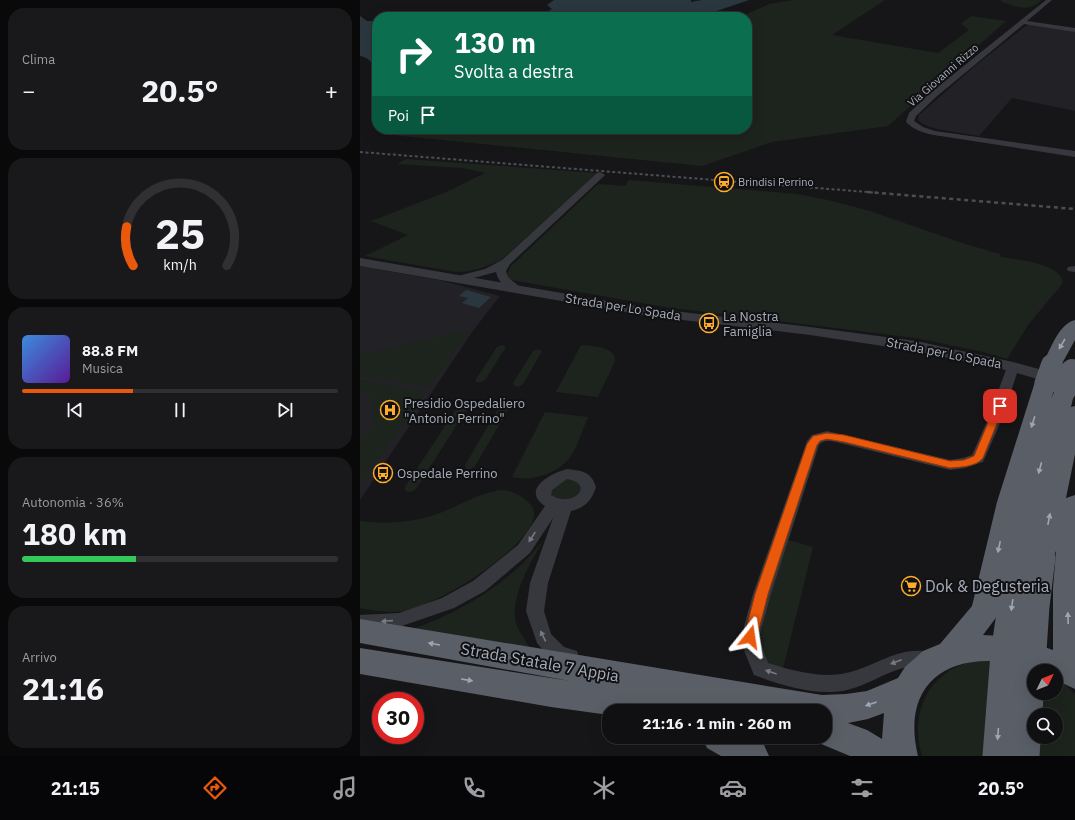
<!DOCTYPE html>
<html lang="it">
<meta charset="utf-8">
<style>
:root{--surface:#101013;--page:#19191c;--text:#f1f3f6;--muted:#9c9da0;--line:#303033;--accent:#ea580c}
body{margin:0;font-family:"IBM Plex Sans",sans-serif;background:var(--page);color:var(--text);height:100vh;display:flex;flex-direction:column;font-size:15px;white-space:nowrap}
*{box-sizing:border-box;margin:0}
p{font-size:13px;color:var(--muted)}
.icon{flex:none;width:22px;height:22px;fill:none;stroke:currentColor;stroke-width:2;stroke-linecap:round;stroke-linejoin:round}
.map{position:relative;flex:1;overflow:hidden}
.drawer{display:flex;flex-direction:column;gap:8px;padding:8px;background:#09090a;width:360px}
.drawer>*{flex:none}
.top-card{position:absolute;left:12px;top:12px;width:380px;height:122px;border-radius:16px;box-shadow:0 4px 16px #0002,0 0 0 1px var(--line);background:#0b6e4f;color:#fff;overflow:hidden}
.needle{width:26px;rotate:47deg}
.fabs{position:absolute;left:667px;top:664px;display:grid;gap:8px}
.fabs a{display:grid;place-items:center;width:36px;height:36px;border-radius:50%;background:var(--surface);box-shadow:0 4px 16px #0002,0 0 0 1px var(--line);font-size:20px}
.speed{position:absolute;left:12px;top:692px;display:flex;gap:8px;font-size:20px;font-weight:700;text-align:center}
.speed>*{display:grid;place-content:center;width:52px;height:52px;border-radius:50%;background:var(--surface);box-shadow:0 4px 16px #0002,0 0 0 1px var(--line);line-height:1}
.speed .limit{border:6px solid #d22;background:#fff;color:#111}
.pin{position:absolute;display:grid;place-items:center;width:34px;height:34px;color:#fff;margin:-17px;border-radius:8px;box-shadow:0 2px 6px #0006}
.me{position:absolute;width:44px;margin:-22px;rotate:15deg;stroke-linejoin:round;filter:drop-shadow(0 0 3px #0008)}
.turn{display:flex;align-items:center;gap:14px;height:84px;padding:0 16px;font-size:18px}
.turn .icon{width:52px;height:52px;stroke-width:2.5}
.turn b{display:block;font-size:28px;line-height:34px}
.then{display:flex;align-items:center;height:38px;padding:0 16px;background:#0003;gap:8px;font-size:15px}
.big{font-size:30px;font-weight:700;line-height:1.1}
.drawer .tile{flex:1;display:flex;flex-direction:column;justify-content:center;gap:6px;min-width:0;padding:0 14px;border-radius:16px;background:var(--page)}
.drawer .dial{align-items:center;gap:0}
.dial svg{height:104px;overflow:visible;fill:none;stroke:var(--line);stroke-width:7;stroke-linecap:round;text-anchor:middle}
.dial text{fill:var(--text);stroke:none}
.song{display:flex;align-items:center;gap:12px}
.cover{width:48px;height:48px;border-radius:6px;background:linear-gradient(135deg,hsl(210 70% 55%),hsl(270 70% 35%))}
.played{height:4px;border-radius:2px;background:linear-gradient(90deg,var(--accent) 35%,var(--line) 35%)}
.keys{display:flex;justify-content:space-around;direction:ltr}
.heat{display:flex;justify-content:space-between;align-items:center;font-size:22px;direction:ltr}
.charge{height:6px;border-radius:3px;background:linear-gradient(90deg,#34c759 36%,var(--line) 0)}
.trip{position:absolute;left:242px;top:704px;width:230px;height:40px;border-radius:16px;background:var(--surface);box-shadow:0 4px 16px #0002,0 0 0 1px var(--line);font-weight:700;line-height:40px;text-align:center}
.dock{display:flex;height:64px;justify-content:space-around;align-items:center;background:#060608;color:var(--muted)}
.dock .icon{width:28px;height:28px}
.dock .current{color:var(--accent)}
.dock b{font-size:18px;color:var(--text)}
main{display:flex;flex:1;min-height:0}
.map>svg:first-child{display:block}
</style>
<main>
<section class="drawer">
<div class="tile"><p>Clima</p>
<div class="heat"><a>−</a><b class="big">20.5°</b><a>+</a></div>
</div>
<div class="tile dial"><svg viewBox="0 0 100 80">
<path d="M14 69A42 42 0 1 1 86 69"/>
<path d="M14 69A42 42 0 0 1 9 39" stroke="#ea580c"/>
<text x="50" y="56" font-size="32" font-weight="700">25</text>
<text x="50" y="72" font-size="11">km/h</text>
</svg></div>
<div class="tile">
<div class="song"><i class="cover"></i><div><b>88.8 FM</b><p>Musica</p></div></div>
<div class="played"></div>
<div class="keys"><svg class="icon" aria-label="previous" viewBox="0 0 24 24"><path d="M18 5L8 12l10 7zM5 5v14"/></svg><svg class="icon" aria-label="pause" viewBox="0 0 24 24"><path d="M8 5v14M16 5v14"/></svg><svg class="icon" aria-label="next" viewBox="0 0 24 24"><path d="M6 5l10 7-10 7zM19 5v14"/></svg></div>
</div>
<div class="tile"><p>Autonomia · 36%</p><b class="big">180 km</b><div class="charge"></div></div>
<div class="tile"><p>Arrivo</p><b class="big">21:16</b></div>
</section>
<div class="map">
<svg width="715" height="756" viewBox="0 0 715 756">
<rect width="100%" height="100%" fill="#161619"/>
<g fill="#222226">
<polygon points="670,24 715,31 715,111 652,98 619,136 577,129 567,126 560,122 558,119 559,115 615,66 667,25"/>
<polygon points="0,266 83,281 140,296 112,332 0,500"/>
</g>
<g fill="#1c241d" fill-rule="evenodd">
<polygon points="434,0 525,0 472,35 578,53 609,30 601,24 611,16 646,21 528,126 412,142 342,166 32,135 41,129 387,129 387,17 380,17 409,4"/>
<path d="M641,0H682C668,12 659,8 642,2Z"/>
<path d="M46,159L237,173L141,260C126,267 113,272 96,272L5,256L48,235L11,221L84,193L125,173L103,168L37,164Z"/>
<path d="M269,180L437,194L468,200L510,211L602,243L640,254L641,257C658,260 701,263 703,283L668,325L647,359L623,352L556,338L304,307L151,280L147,274L151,266L238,184L265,186Z"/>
<polygon points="106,331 110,332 69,387 0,376 0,354"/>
<polygon points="142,345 146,347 125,380 121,382 116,382 116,379 137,347"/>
<path d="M221,345C231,346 256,346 255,361L238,397L196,392Z"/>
<polygon points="178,349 182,351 163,384 159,387 154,386 153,383 173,351"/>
<path d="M0,380L64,391L62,394L64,395L4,479L0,478V439C18,427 21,400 0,389Z"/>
<polygon points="104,400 109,401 110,404 56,489 51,492 45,491 45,487 100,403"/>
<polygon points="143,405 148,405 149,408 115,466 111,469 106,469 105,465 139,407"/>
<path d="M185,412L228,417C223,429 219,442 212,454C201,473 172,482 152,477Z"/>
<polygon points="204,478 218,481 222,491 212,500 196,500 190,494 191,486"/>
<path d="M141,490C153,491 161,495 170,504C193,527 115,578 99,587C83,596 65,605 48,610C32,614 16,611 0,608V521C26,524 49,523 74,515C98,507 115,494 141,490Z"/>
<polygon points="428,540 453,547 423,669 405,662 399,651 400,628"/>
<path d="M183,541C170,563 150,597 156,623C159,632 166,641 171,650L55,628C94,614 129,594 160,566C168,559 175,549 183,541Z"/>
<path d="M642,661L674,693H696V680L706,685L715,694V756H562C549,716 567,672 611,662C620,660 632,661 642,661ZM674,715H696V737H674Z"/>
</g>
<g fill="#2b373e">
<polygon points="194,0 331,0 331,2 342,0 389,0 339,17 178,17 192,9 187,5"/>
<path d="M0,16L7,21H17V65C11,63 8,57 0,56Z"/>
<polygon points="106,290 131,297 119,308 102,303 108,298 99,296"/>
</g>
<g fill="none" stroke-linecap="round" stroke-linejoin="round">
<g fill="#37383e" fill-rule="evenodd">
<path d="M686,0H692L667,21L715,28V32L664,24L576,97L556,116L554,121L563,127L575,131L715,151V157L574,135C563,133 554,130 546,122L549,113L570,93Z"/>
<path d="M240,172L245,175L243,177L150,264L146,271C148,281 156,282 162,289L160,291C149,294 138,282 136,272L98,282L94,281L92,279L94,277L125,269L142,260L237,173Z"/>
<polygon points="715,266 715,272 708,271 707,269 708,267"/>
<path d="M653,363L658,364L659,367L642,419L623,462L605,468L590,470L484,444C475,442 465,438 459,445L411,594L399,637L408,663C431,670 461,679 486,673C518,666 542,642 577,654L579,660L577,666C566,670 554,665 543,668C524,673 506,686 487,690C458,697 421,685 394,675L385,653L381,637L393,594L447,441L452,435L467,431L590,460L603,458L612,455L628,419L647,367L648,364Z"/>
<path d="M207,469C222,471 231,471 236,487C232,500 225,508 211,511L188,583L184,611L191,634L204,647L217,651L219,657L217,663L210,665L191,660L177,643L166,611L170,583L193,518L170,553L125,591L94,608L39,627L0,631V615L39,613L82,598L113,581L158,545L185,506C160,489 192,473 207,469ZM207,479C236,484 213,509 191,495L192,490Z"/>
</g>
<polygon fill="#37383e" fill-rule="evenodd" points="0,258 288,308 450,327 556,341 653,362 704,376 706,380 704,384 698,385 650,371 556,351 450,335 288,316 0,266"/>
<g fill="#5a5e66" fill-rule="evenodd">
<path d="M715,320V340L699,369L692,371L685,369L682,365C690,351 698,324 715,320Z"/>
<path d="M685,378L693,380L696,385L691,399L697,386L705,384L713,386L715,390L711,407L715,406V454L706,498L715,495V689L696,680V671C691,671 686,672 681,671C677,671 673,668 669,667C662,665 653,663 645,662C580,654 542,690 558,756H490L454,741L452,737H465V711H383L345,704L348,711H249V715L191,707L0,674V648L210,681L0,643V619L462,695L486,694L507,691L538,678L545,667L563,651L580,644L612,606L637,502L674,385L677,380ZM696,551L693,588V650C670,641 648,636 623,635L635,619L639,611L650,559L660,563L669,560L672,564L681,567L690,564ZM524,713L522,739L507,730L488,723L508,719Z"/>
<polygon points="342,737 390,737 404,745 409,756 361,756 347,748"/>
</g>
<polyline stroke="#4a4d53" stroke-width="2" stroke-dasharray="3 2.5" stroke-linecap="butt" points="0,152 520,193"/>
<polyline stroke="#4a4d53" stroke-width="2.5" stroke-dasharray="4 3.5" stroke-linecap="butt" points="507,192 715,209"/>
<g stroke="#5a5e66" stroke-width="22">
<polyline points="685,385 692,365"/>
<polyline points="705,391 712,370"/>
</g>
<g stroke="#5a5e66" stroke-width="29">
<polyline points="637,756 645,654 660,553"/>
<polyline points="665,756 675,606 681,557"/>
</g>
</g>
<defs><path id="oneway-solid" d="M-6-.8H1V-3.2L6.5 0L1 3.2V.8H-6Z"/></defs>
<g fill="#9fa6b2">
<use href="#oneway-solid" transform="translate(702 344) rotate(120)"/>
<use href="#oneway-solid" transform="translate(673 422) rotate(108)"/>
<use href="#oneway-solid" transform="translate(680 468) rotate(105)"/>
<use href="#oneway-solid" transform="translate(689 519) rotate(-79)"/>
<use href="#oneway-solid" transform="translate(639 547) rotate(102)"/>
<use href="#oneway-solid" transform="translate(652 605) rotate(98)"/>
<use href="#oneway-solid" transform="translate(708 618) rotate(-92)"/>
<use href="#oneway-solid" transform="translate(74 644) rotate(-170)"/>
<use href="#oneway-solid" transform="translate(107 680) rotate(9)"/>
<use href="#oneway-solid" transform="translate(511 704) rotate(161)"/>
<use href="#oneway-solid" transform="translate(638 734) rotate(94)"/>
</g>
<g fill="#757982">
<use href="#oneway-solid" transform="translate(172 537) rotate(123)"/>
<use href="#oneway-solid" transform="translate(27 621) rotate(176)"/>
<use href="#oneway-solid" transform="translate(183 636) rotate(-116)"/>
<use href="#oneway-solid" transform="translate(536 662) rotate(159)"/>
<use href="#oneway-solid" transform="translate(411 672) rotate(-161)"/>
</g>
<path fill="#ea580c" stroke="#983908" d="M640,403L644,406L623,458C616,467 600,467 590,468L484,442L467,439L460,441L457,445L408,594L397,637L395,641L390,642L386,641L384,637L395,594L447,444L453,436L467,433L484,435L590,461L604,460L614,456L635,406Z"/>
<defs>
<symbol id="station-ring" viewBox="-11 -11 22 22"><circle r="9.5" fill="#111114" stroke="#ffac28" stroke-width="1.5"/><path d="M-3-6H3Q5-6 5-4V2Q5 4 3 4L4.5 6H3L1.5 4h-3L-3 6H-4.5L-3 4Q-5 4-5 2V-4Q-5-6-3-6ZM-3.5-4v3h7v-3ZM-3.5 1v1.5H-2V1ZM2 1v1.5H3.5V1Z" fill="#ffac28"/></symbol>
<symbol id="bus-ring" viewBox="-11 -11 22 22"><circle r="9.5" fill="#111114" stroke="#ffac28" stroke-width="1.5"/><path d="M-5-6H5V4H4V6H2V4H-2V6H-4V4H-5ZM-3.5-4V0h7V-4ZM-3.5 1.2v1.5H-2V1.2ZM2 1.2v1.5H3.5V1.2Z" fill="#ffac28"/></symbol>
<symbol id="hospital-ring" viewBox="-11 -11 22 22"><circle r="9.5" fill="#111114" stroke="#ffac28" stroke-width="1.5"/><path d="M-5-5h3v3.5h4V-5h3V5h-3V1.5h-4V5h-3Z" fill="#ffac28"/></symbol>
<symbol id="supermarket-ring" viewBox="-11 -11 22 22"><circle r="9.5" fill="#111114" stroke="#ffac28" stroke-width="1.5"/><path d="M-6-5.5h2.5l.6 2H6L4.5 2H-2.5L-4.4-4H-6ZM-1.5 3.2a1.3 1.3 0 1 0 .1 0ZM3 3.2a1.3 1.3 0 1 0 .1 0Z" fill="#ffac28"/></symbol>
</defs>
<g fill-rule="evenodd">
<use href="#station-ring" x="353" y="171" width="22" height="22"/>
<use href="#bus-ring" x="338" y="312" width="22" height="22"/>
<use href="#hospital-ring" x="19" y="399" width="22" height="22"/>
<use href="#bus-ring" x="12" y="462" width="22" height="22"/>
<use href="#supermarket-ring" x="540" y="575" width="22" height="22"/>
</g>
<g text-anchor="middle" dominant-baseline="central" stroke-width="4" stroke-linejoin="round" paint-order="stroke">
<g font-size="11" fill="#a7aeba" stroke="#111114">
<text transform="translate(583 75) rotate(-41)">Via Giovanni Rizzo</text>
</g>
<g font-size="11" fill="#a7aeba" stroke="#111114" text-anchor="start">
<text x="378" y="182">Brindisi Perrino</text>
</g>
<g font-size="13" fill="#a7aeba" stroke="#111114">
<text transform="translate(263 307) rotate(9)">Strada per Lo Spada</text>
<text transform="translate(584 353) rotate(11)">Strada per Lo Spada</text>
</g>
<g font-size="13" fill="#a7aeba" stroke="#111114" text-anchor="start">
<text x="363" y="316">La Nostra<tspan x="363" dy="15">Famiglia</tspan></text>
<text x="44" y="403">Presidio Ospedaliero<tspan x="44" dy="15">"Antonio Perrino"</tspan></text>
<text x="37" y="473">Ospedale Perrino</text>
</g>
<g font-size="16" fill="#a7aeba" stroke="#111114" text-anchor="start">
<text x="565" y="586">Dok &amp; Degusteria</text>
</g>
<g font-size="16" fill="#a7aeba" stroke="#111114">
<text transform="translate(180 662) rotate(10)">Strada Statale 7 Appia</text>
</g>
</g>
</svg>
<div class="fabs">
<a><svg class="needle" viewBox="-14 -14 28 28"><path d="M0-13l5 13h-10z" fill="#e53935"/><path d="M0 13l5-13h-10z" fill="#9c9da0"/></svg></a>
<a><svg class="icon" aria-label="search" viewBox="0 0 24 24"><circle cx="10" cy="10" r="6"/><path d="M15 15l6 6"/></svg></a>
</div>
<div class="speed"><div class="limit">30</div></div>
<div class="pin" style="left:640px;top:406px;background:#d93025"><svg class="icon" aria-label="arrive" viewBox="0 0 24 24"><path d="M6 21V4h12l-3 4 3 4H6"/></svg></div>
<svg class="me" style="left:390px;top:637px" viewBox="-20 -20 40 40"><path d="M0-17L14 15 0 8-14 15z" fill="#ea580c" stroke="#fff" stroke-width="4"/></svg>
<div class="trip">21:16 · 1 min · 260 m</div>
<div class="top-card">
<div class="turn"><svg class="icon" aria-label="right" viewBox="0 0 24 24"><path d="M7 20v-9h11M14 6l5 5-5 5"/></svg><div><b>130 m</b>Svolta a destra</div></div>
<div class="then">Poi<svg class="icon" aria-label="arrive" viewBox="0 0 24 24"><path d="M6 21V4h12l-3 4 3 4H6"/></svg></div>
</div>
</div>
</main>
<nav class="dock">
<b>21:15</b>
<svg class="icon current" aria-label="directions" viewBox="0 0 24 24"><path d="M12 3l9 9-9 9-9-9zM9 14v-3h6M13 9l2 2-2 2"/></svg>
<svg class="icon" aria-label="music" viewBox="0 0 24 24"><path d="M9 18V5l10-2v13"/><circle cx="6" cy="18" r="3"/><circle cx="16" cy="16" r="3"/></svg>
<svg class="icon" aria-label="phone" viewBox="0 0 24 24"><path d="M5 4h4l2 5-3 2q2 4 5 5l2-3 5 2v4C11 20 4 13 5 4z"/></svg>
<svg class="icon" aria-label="climate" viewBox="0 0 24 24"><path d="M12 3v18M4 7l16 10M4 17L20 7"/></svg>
<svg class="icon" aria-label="car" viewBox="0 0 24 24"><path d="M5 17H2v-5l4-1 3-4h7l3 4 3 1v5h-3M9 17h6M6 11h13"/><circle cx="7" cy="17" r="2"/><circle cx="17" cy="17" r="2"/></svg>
<svg class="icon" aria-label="filters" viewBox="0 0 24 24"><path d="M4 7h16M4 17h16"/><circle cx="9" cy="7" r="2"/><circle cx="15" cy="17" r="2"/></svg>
<b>20.5°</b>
</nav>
